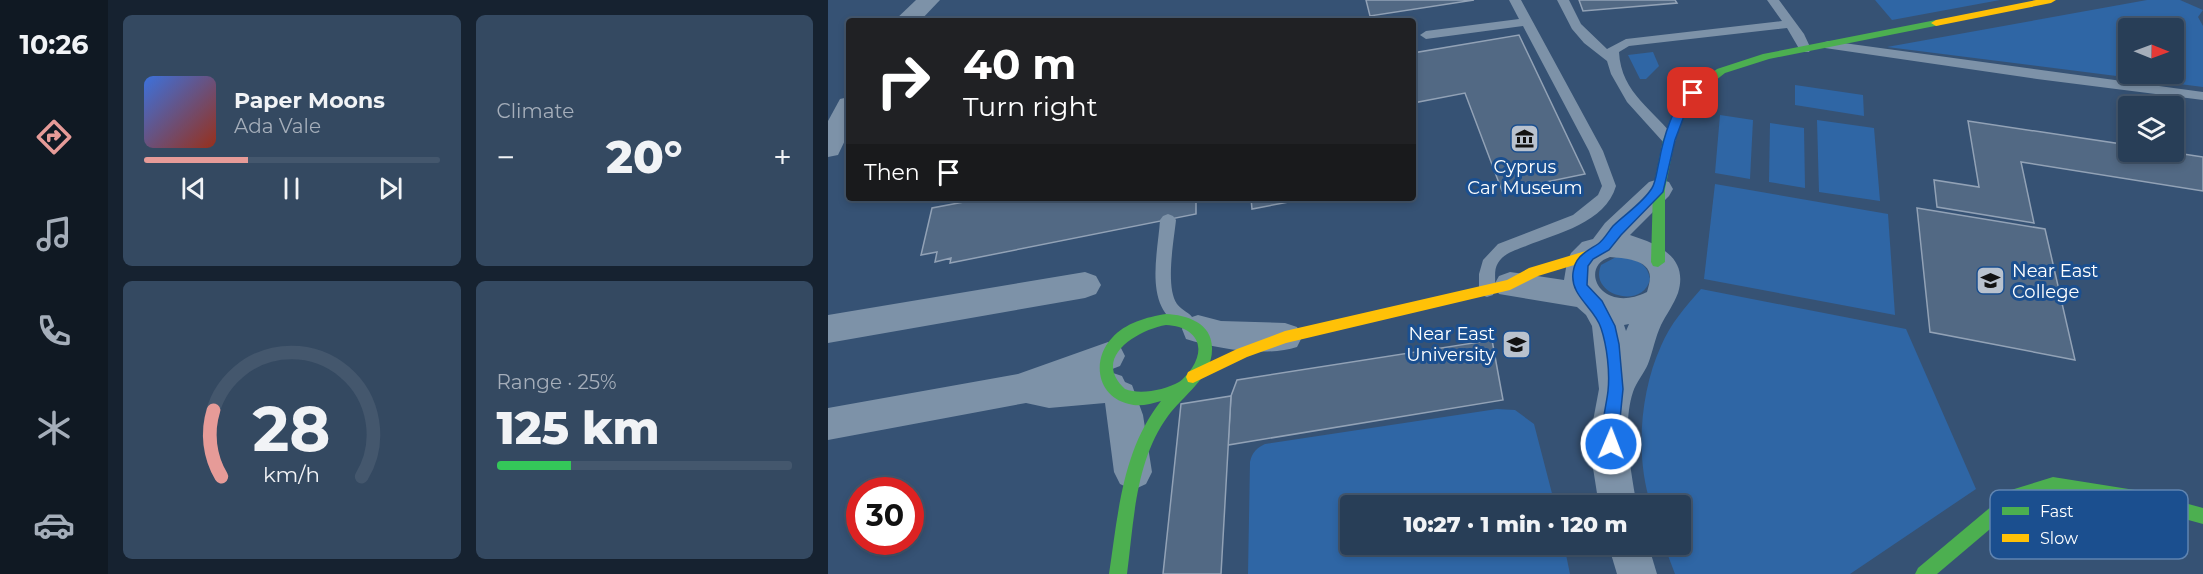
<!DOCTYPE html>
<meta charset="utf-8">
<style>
:root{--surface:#283e57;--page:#344961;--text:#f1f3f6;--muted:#a5aeba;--line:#44576d;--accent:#e69b98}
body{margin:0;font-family:Montserrat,sans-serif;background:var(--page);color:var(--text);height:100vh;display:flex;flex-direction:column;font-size:22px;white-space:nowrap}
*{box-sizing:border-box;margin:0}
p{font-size:20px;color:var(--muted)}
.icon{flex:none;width:33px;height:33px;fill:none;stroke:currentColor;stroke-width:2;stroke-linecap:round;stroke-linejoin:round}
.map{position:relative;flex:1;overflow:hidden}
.sheet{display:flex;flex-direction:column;gap:15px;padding:15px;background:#162230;width:720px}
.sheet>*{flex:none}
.guide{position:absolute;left:18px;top:18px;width:570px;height:183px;border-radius:6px;box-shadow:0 3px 9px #0003,0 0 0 2px var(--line);background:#202124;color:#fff;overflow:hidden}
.needle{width:39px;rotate:91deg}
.controls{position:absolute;left:1290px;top:18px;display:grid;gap:12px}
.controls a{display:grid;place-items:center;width:66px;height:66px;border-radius:6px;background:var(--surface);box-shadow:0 3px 9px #0003,0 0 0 2px var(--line);font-size:30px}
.speed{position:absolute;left:18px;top:477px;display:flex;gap:12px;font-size:30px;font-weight:700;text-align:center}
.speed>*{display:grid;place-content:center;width:78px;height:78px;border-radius:50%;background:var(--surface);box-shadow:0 3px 9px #0003,0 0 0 2px var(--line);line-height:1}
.speed .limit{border:9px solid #d22;background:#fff;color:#111}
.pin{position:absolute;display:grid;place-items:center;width:51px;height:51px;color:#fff;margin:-26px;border-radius:12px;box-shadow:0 3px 9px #0006}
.me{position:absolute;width:66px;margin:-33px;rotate:1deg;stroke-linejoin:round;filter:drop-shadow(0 0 4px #0008)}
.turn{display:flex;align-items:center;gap:21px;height:126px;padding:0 18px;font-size:27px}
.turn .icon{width:78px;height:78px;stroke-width:2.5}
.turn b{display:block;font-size:42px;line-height:51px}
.then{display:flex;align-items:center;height:57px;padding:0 18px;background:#0003;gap:12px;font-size:22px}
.big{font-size:45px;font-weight:800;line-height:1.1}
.sheet .card{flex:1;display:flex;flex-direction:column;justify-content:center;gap:9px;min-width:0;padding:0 21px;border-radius:9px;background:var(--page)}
.sheet .dial{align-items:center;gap:0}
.dial svg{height:156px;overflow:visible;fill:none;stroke:var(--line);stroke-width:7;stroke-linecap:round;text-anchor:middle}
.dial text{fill:var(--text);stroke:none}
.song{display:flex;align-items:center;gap:18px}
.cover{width:72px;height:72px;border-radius:9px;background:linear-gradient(135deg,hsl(220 70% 55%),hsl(10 70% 35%))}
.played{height:6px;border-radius:3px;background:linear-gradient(90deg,var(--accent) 35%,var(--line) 35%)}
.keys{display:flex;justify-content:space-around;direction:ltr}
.heat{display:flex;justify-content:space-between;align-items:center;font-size:33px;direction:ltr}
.charge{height:9px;border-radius:4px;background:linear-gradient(90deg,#34c759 25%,var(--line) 0)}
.sheet .tiles{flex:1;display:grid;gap:15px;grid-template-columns:repeat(2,1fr)}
.trip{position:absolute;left:512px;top:495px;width:351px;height:60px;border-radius:6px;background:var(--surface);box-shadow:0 3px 9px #0003,0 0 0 2px var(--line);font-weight:800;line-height:60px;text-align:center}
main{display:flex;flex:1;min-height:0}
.tab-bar{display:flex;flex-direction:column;width:108px;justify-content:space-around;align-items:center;background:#101923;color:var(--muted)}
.tab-bar .icon{width:42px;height:42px}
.tab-bar .current{color:var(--accent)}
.tab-bar b{font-size:27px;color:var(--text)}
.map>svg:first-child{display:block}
</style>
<main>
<nav class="tab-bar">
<b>10:26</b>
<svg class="icon current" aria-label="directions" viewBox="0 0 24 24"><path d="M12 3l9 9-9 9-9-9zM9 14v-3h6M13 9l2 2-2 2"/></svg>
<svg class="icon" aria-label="music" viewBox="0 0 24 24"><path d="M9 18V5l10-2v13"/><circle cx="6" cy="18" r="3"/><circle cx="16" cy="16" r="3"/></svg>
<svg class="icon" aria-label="phone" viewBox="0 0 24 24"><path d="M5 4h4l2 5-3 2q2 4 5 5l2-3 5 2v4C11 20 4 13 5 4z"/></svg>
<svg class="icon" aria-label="climate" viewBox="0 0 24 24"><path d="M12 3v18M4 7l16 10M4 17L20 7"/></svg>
<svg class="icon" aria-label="car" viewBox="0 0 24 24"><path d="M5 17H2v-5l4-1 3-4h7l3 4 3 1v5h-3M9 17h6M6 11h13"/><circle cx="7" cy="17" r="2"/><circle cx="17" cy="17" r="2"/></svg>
</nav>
<section class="sheet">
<div class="tiles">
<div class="card">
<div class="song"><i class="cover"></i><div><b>Paper Moons</b><p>Ada Vale</p></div></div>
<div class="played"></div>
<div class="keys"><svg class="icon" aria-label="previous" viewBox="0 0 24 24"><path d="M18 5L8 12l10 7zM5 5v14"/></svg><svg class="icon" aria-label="pause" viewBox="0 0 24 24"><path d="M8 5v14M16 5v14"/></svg><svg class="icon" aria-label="next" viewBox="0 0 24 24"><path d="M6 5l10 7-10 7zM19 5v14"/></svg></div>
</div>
<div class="card"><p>Climate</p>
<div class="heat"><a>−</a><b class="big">20°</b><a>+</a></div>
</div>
<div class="card dial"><svg viewBox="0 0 100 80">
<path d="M14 69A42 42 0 1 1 86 69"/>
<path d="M14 69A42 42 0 0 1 10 35" stroke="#e69b98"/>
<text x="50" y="56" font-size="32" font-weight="700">28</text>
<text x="50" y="72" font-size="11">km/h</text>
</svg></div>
<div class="card"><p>Range · 25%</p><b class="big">125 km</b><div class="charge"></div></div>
</div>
</section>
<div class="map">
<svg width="1375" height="574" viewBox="0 0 1375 574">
<rect width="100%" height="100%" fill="#365274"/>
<g fill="#2f66a5" fill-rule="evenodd">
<polygon points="1047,0 1172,0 1064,20"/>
<path d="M1319,0H1352L1375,10L1370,17L1375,26V87L1059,47ZM1300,28H1346V74H1300Z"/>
<polygon points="825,52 831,66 818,79 812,79 800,55"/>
<polygon points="967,85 1035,95 1036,116 967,105"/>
<polygon points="892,115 925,120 922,179 887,173"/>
<polygon points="989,120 1046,128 1052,201 991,192"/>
<polygon points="942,123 976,128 977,188 941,182"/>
<polygon points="887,184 1060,214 1067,315 876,279"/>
<path d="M788,257C803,258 819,260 822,279C816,310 760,296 773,265Z"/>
<path d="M873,289L1078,329L1148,489L1022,574H847L836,545L852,544V506L823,505C807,457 812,392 833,346C842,324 858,306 873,289Z"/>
<path d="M669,409L687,410L706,424L727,505L522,506V544L736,545L742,574H420L422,462C424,452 429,448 437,444Z"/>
</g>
<g fill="#526984" stroke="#92a2b6" stroke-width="1.5">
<polygon points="538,0 646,0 542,16"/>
<polygon points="751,0 847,0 849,3 755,11"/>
<polygon points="691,35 757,174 674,191 637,93 585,103 585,53"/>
<polygon points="1140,121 1300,145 1300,152 1342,152 1375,157 1375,191 1193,162 1206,223 1109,207 1106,180 1151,187"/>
<polygon points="157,198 368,198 368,214 122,263 123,258 107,262 109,252 93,255 104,208"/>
<polygon points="423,198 482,198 424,209"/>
<polygon points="1089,208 1217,229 1247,360 1102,332"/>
<polygon points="664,340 675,400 400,445 403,396 409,380"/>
<polygon points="403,396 393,574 335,574 353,404"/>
</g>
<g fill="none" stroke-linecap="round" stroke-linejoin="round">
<g fill="#7d92a8" fill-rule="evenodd">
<path d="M681,0H693L775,151L788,186C777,223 730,233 698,246C688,250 676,253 670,263C664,272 670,285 665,295L659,297L653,295L651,290V274L655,260L670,244L745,215L770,195L774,186L761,151L695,26L598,39L592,35L598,31L691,19Z"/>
<path d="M729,0H741L753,24L779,49L798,39L954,21L939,0H951L976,34L983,49L981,52H973L959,28L801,46L791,52C793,94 827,110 848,140L841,145L836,143L799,102L783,74L779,61L756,43L744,29Z"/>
<polygon points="1001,41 1375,92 1375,100 1209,79 997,48 995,45 997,42"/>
<path d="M340,214L345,216L348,220C346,240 337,287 349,304C354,311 362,312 366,320L363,325L357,327C314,312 330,254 332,220L335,216Z"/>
</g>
<g fill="#7d92a8" fill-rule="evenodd">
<polygon points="88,0 112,0 92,21 66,21"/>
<polygon points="21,97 21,132 10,155 0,157 0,121 12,99"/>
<path d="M831,179L841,182L845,189L841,196L802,235C830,244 861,257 850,293C846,304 838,315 833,325C827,338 825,351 820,364C816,373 808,383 805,392C794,425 803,473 809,506H771L765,468V421L771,389L764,326L758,315L749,307L671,294L666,285L671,276L682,272L736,280L739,262L743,253L754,242L765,239L777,223L821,182ZM782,257C794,258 822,259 822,277C822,282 820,288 819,292C773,315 750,267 782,257ZM801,324L798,331L796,325Z"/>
<polygon points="257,272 268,276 273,285 268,294 257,298 0,343 0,315"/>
<path d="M370,315L393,321L457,323L469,327L474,337L469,347C438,357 389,349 358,339L354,329L358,319Z"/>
<polygon points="280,342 292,346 297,356 292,366 274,373 282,372 294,376 297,382 304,385 315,415 324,472 318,484 305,490 292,484 286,472 277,403 221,408 198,403 0,440 0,408 190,374"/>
<polygon points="780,544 820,544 829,574 789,574"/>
</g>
<g fill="#4caf50" fill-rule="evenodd">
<polygon points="1108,20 1113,23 1112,25 941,59 897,73 869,95 859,109 847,140 837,189 837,262 830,267 825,266 823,262 825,189 835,140 848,108 861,91 889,69 935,54"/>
<path d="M338,314C359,315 384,323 384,348C385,377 355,395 340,416C307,461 306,521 299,574H281C290,515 294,450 333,401C323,404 311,407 301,404C269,397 263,360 284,338C297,323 319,317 338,314ZM338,325C364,326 380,343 364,368C360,373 356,379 351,382C337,390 312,395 297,389C263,358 309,330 338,325Z"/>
<polygon points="1225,477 1313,491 1375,508 1375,524 1313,507 1225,493 1194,502 1109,574 1087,574 1090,568 1183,490"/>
</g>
<g fill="#ffc107" fill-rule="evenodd">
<polygon points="1208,0 1228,0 1223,3 1108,26 1103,23 1108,20"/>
<polygon points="761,250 766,251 768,255 766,259 710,276 682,290 458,343 419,357 365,383 360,382 358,377 360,372 409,349 457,331 679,280 701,268"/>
</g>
</g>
<path fill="#1a73e8" stroke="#114b97" stroke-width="1.5" d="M865,90L870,93L859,108L847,140L835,192L793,235L781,250L765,259L760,266L759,285L774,301L787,326L791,344L795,389L789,449L783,452L778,449C770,432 778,409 780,391C782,372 779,346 773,328C767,308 742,296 745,273C747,256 758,252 770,244C776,240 780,232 785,226C797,214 815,203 824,188C828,182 829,169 831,162C834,144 846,96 865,90Z"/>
<defs>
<symbol id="museum-square" viewBox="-11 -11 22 22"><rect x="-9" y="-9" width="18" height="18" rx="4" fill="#b9c2ce" stroke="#1b4f8f"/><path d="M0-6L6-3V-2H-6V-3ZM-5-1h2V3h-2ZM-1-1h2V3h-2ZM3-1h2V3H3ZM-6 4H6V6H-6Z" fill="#111"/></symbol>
<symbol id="university-square" viewBox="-11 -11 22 22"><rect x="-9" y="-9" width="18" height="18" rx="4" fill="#b9c2ce" stroke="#1b4f8f"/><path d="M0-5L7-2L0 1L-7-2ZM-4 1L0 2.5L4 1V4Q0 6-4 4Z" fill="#111"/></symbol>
</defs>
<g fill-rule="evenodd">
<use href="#museum-square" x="680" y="122" width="33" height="33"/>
<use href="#university-square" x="1146" y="264" width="33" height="33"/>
<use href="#university-square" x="672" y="328" width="33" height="33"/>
</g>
<g text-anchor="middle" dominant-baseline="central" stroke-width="6" stroke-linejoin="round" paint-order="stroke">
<g font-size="18" fill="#fff" stroke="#1b4f8f">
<text x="697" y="167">Cyprus<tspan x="697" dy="21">Car Museum</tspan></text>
<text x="1184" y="271" text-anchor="start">Near East<tspan x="1184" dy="21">College</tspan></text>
<text x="667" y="334" text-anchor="end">Near East<tspan x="667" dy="21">University</tspan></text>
</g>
</g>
<rect x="1162" y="490" width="198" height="69" rx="9" fill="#1b4f8f" stroke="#5f84b1" stroke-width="1.5"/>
<rect x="1174" y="507" width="27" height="8" fill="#4caf50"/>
<rect x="1174" y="534" width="27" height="8" fill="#ffc107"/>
<g font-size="16" fill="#fff">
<text x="1212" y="517">Fast</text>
<text x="1212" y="544">Slow</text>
</g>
</svg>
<div class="controls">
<a><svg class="needle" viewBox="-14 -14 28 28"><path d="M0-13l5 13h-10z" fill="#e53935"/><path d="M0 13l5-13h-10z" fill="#a5aeba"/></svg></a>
<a><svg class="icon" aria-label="layers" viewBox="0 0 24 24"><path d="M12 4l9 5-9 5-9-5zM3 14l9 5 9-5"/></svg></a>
</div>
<div class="speed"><div class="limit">30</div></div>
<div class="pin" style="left:865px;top:93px;background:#d93025"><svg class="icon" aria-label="arrive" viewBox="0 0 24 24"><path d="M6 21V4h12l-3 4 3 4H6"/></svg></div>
<svg class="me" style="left:783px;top:444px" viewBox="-20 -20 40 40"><circle r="17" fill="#1a73e8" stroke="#fff" stroke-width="3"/><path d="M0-11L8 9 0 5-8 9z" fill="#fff"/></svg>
<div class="trip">10:27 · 1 min · 120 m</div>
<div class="guide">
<div class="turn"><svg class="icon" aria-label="right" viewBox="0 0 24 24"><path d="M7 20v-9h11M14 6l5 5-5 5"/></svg><div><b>40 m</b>Turn right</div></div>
<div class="then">Then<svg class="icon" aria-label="arrive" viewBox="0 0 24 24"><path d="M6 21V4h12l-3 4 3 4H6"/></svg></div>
</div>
</div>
</main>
